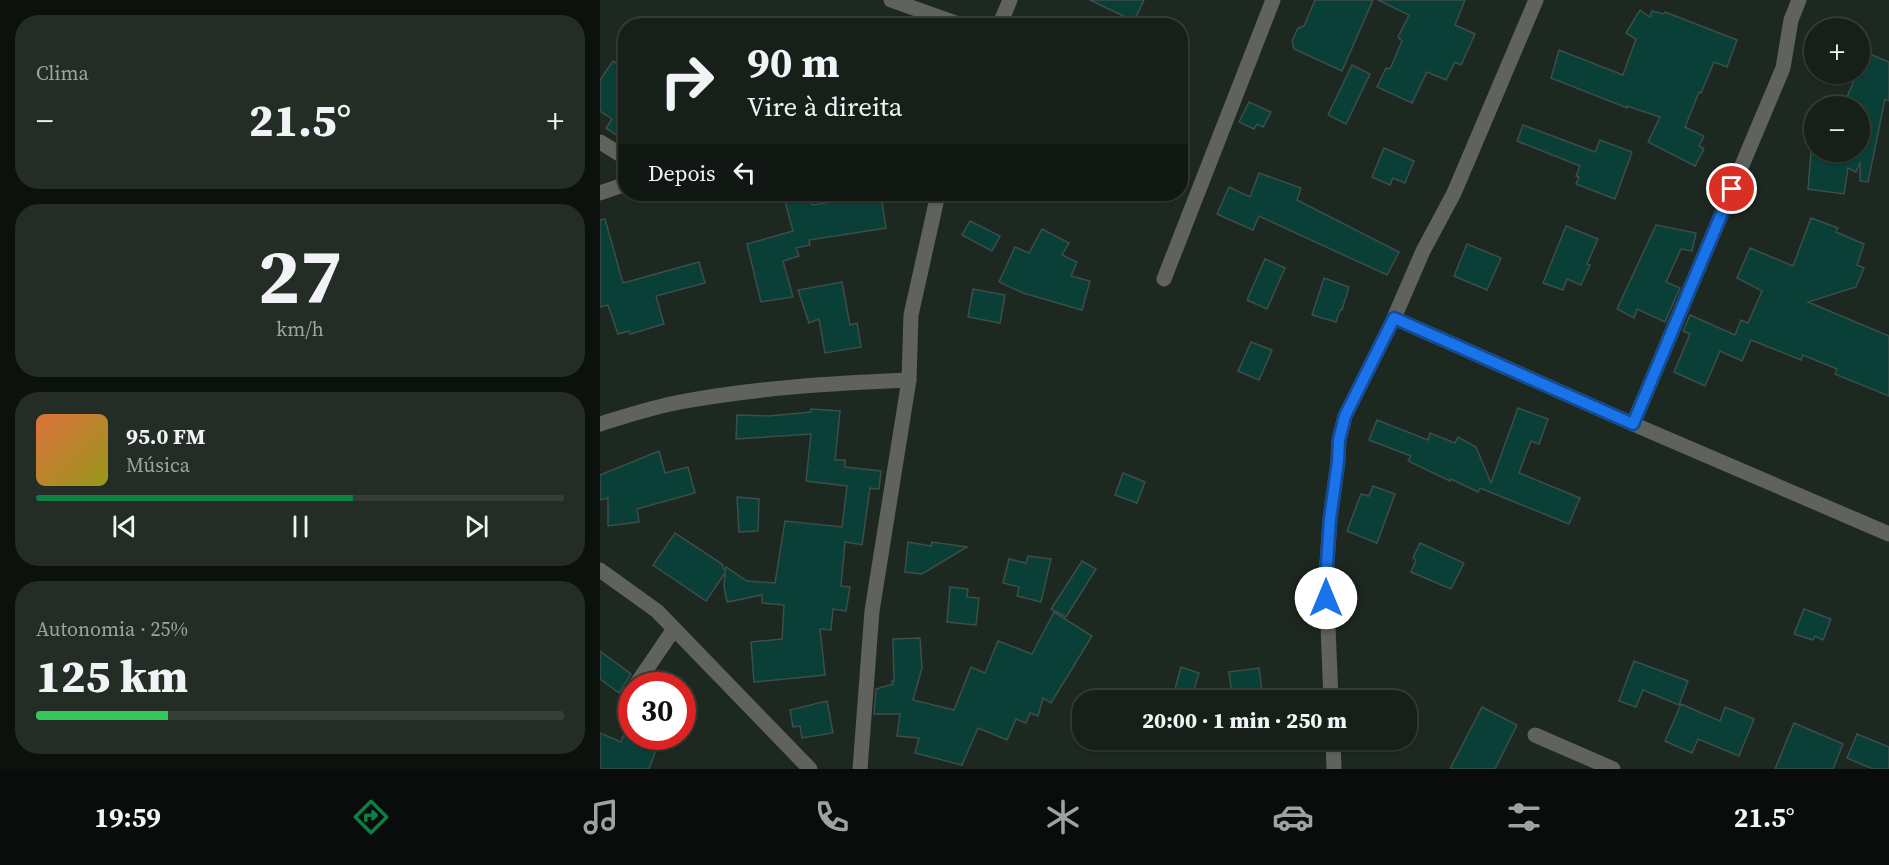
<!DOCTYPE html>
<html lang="pt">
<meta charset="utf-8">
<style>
:root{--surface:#161f18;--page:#232c25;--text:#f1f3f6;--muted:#9ea2a2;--line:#353d37;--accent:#0b8043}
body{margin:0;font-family:"Source Serif 4",serif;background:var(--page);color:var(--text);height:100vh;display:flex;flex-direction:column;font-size:22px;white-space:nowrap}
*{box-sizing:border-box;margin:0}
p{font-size:20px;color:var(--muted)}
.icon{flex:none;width:33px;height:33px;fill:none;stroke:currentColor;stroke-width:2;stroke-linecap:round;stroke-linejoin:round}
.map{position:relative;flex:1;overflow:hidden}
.side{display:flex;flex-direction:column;gap:15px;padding:15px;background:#0c110d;width:600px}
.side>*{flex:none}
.hud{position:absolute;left:18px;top:18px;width:570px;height:183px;border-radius:24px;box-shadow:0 2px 4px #0004,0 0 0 2px var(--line);background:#161f18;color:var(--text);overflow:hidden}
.fabs{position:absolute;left:1204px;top:18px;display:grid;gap:12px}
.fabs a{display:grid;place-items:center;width:66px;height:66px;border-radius:50%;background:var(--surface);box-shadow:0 2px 4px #0004,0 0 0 2px var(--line);font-size:30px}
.speed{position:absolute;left:18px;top:672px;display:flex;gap:12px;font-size:30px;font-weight:700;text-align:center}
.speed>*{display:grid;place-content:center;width:78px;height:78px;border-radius:50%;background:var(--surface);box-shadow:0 2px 4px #0004,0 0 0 2px var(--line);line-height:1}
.speed .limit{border:9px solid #d22;background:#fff;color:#111}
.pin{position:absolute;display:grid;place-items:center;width:51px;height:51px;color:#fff;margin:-26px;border:3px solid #fff;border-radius:50%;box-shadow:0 2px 6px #0007}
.me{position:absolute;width:66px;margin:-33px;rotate:0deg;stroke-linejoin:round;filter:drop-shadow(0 0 4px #0008)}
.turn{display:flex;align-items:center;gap:21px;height:126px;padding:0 30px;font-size:27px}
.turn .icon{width:78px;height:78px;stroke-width:2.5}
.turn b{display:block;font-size:42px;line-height:51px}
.then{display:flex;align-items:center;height:57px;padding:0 30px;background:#0003;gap:12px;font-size:22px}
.big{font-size:45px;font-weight:800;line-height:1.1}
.side .card{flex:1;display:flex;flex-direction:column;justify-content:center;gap:9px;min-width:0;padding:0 21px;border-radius:24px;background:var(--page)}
.side .dial{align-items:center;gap:0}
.dial b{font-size:78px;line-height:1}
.song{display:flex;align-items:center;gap:18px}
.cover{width:72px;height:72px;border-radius:9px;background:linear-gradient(135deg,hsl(20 70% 55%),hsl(60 70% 35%))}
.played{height:6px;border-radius:3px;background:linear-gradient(90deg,var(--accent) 60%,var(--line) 60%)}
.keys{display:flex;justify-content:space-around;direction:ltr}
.heat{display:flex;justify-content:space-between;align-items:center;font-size:33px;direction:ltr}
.charge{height:9px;border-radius:4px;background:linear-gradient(90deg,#34c759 25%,var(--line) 0)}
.trip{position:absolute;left:472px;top:690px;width:345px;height:60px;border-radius:24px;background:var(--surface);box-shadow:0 2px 4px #0004,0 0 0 2px var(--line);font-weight:800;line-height:60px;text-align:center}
.tab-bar{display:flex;height:96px;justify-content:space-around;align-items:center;background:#090c0a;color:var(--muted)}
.tab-bar .icon{width:42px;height:42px}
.tab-bar .active{color:var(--accent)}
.tab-bar b{font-size:27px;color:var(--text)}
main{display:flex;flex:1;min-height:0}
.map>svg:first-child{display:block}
</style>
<main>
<section class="side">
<div class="card"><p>Clima</p>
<div class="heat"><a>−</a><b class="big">21.5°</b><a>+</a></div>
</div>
<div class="card dial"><b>27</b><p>km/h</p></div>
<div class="card">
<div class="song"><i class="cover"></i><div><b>95.0 FM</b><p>Música</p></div></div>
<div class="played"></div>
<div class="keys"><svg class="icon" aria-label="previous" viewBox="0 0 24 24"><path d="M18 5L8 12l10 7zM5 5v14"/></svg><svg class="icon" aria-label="pause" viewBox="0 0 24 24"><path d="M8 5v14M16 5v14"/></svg><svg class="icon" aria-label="next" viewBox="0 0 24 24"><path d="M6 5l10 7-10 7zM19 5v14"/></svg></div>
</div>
<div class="card"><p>Autonomia · 25%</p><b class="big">125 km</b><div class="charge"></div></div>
</section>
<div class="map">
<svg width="1289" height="769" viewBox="0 0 1289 769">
<rect width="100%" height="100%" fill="#1d2920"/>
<g fill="#0a3f37" stroke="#3c4d4a" stroke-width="1.5">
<polygon points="490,0 544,0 534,21"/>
<polygon points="715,0 773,0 742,71 694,49 692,41 698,28 704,26"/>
<polygon points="778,0 865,0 855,25 875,34 861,65 855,62 846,80 827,72 812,103 777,87 786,68 790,69 802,41 798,37 809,15"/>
<polygon points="1040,10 1050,17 1052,11 1064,14 1065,12 1137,40 1127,67 1114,62 1101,93 1099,92 1085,127 1104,136 1099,146 1104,149 1095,166 1048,142 1060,117 1027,106 1027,108 951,78 959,50 1023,75 1036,39 1026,33"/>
<polygon points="1260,50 1289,62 1289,101 1285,99 1268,182 1260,181 1260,162 1256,172 1248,168 1244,194 1208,189 1211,152 1260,152 1260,106 1243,106 1257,74 1260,74"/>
<polygon points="13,61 26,69 26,141 6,128 12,119 0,111 0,80"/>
<polygon points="752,65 770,74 746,124 728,115"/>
<polygon points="649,102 671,112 663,127 657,124 654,129 639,122"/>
<polygon points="923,125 995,152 1000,140 1032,152 1015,199 976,184 979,177 976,176 980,166 917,141"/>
<polygon points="784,148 814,161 805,183 793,178 790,185 772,177"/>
<polygon points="659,173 701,188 697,200 799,252 787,275 659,216 653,230 617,214 629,187 650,197"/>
<polygon points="183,194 208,194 212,205 281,195 286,228 209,240 210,245 196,248 199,256 183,261 193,297 161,302 147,244 193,231"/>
<polygon points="1211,218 1238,228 1236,232 1264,244 1257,265 1264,268 1256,287 1208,302 1289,336 1289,396 1235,374 1237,369 1203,355 1201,360 1151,340 1142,361 1120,351 1105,386 1074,372 1090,334 1083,331 1090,315 1135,335 1141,320 1148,323 1162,291 1137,278 1150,248 1193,266"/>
<polygon points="5,219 23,283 99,262 105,283 56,296 64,324 30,334 29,331 18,334 8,305 0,307 0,220"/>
<polygon points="370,221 400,236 392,251 362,235"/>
<polygon points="1056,225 1096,233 1092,251 1081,249 1066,282 1080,288 1065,322 1037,309 1034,318 1017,309"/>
<polygon points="966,226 998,239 987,264 990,265 981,285 967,279 963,290 943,283"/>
<polygon points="442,229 469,243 462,255 477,262 471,276 490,281 482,310 423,293 399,282 415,247 429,253"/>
<polygon points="867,244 901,258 887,290 854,276"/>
<polygon points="665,259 685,268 667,309 647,300"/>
<polygon points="724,278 749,287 742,310 740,310 736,322 712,315"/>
<polygon points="242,282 250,325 257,323 261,347 225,353 219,319 209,323 198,290"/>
<polygon points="373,289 405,295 400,323 368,317"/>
<polygon points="651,342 672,350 659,380 638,371"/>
<polygon points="918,408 948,419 939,444 931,441 919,473 980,498 969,524 880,488 878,492 851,479 850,481 808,461 811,456 769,440 777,420 828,440 830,433 855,443 858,437 876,447 891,483"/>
<polygon points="211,409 240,411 235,460 245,460 245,467 281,471 279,489 270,488 262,545 245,542 241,586 250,587 246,611 233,609 231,630 220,629 225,675 154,682 151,642 182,639 184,605 162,603 162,595 127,602 124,587 125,573 106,601 53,565 75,533 122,564 125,571 126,567 147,581 175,583 185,521 242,527 247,486 206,481 211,434 136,439 137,415 169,416 211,412"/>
<polygon points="59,451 65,473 88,467 95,493 37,509 39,522 8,526 8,498 0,500 0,475"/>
<polygon points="523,473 545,482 537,503 515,495"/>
<polygon points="773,486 795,494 777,543 747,531 761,494 769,496"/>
<polygon points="137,497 159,499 158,531 139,532"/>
<polygon points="308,542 331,546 332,542 367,547 322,574 305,572"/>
<polygon points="820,543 864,563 851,589 811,572 816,560 813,558"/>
<polygon points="428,556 451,559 441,602 417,596 419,587 403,583 409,559 426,563"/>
<polygon points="482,561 496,569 466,617 451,609"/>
<polygon points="350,587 368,589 367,597 379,598 376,625 347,622"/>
<polygon points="1204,609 1231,619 1223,640 1215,636 1213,640 1194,634"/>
<polygon points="454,612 492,636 451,703 443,698 438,716 430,713 426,723 416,719 407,740 378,728 362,765 315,753 319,738 297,736 300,714 274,714 276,689 293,684 292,681 294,681 293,639 320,638 322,668 313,700 354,710 371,667 385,673 398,641 432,654"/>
<polygon points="0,651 31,674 19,693 0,679"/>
<polygon points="1034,661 1088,681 1079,705 1043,690 1036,707 1019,701"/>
<polygon points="581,667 599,673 591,700 572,700"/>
<polygon points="659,668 662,691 632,695 629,672"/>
<polygon points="227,701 233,733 202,738 200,726 193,727 190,710"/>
<polygon points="1081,704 1120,721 1125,707 1154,719 1139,756 1098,739 1092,753 1065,741"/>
<polygon points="882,707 917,725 895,769 850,769"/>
<polygon points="1194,723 1243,744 1233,769 1175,769"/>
<polygon points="0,733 21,742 23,736 61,736 49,769 0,769"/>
<polygon points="1257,734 1289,747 1289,769 1273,769 1247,758"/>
</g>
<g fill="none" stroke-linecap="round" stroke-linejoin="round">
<g stroke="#60635d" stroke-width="15">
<polyline points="291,0 364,26"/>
<polyline points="399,26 410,0"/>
<polyline points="0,142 26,158"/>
<polyline points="0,193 26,184"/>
<polyline points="564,279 673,0"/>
<polyline points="794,318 1033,424 1289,534"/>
<path d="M0,424C26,416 53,407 80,402C156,388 232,383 309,380"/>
<polyline points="1033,424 1183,68 1191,20 1199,0"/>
<polyline points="0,570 57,611 210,769"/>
<polyline points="35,686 74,629"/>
<polyline points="731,700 726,578 730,519 738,461 739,440 745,416 794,318 823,251 854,193 936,0"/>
<polyline points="935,735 1013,769"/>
<polyline points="733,740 734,769"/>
<polyline points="260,769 272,611 309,380 311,315 338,194"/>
</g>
</g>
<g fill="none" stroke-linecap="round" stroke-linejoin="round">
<defs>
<polyline id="route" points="726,598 726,578 730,519 738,461 739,440 745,416 794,318 1033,424 1132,189"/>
</defs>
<use href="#route" stroke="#114b97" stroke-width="15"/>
<use href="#route" stroke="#1a73e8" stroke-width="10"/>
</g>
</svg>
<div class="fabs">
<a>+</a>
<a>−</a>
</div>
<div class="speed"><div class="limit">30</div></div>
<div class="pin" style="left:1132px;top:189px;background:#d93025"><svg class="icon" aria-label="arrive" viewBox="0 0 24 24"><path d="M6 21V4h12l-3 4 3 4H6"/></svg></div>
<svg class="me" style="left:726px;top:598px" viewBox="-20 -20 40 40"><circle r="19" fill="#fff"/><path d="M0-13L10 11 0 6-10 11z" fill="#1a73e8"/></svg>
<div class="trip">20:00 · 1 min · 250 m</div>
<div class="hud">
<div class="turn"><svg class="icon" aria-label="right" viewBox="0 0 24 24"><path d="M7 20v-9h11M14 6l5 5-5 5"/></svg><div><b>90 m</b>Vire à direita</div></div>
<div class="then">Depois<svg class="icon" aria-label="left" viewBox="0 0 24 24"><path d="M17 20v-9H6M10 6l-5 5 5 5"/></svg></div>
</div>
</div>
</main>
<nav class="tab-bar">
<b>19:59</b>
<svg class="icon active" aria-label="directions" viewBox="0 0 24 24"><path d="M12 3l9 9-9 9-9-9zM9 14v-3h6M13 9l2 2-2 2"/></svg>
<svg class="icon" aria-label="music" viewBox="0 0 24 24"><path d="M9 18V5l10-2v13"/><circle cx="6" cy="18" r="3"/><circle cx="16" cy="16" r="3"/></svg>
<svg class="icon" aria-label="phone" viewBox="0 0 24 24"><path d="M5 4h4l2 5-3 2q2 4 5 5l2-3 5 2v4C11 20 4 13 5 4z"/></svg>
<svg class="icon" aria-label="climate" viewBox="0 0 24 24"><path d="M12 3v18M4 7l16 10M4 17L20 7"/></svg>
<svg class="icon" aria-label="car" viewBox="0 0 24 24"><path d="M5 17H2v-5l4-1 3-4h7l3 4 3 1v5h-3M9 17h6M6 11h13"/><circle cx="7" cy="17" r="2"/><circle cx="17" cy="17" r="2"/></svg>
<svg class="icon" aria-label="filters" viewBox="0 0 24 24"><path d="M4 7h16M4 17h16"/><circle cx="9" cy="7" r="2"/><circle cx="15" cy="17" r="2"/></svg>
<b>21.5°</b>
</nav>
